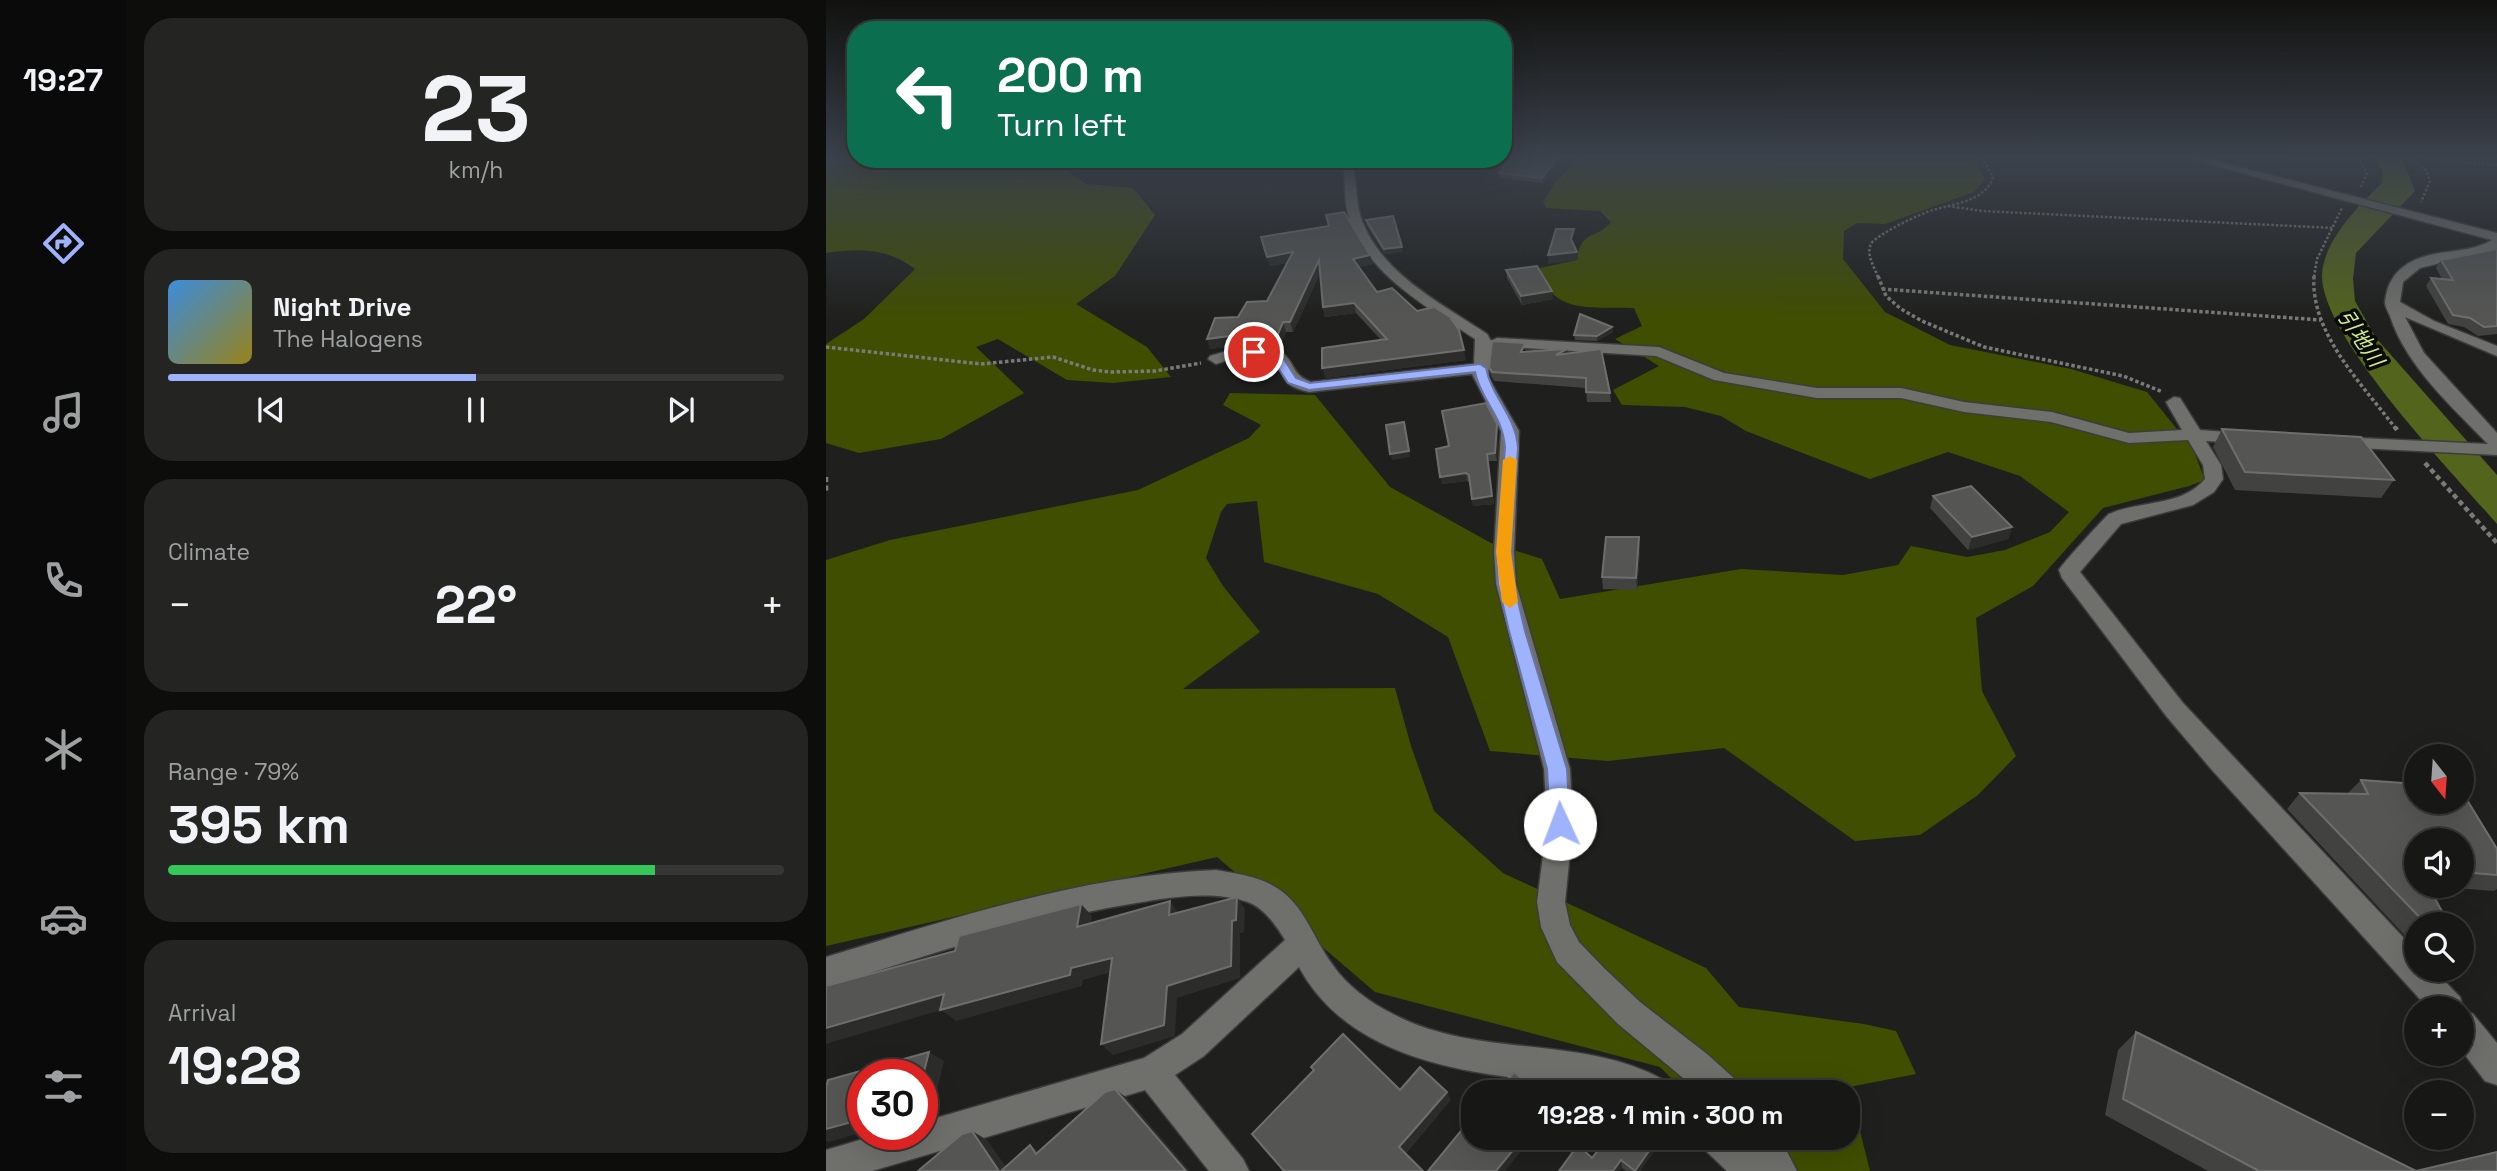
<!DOCTYPE html>
<meta charset="utf-8">
<style>
:root{--surface:#171816;--page:#242523;--text:#f1f3f6;--muted:#9ea0a1;--line:#363735;--accent:#9fb3fd}
body{margin:0;font-family:"Space Grotesk","Noto Sans JP",sans-serif;background:var(--page);color:var(--text);height:100vh;display:flex;flex-direction:column;font-size:26px;white-space:nowrap}
*{box-sizing:border-box;margin:0}
p{font-size:23px;color:var(--muted)}
.icon{flex:none;width:38px;height:38px;fill:none;stroke:currentColor;stroke-width:2;stroke-linecap:round;stroke-linejoin:round}
.map{position:relative;flex:1;overflow:hidden}
.details{display:flex;flex-direction:column;gap:18px;padding:18px;background:#0d0d0c;width:700px}
.details>*{flex:none}
.top-card{position:absolute;left:21px;top:21px;width:665px;height:147px;border-radius:28px;box-shadow:0 7px 28px #0002,0 0 0 2px var(--line);background:#0b6e4f;color:#fff;overflow:hidden}
.needle{width:46px;rotate:163deg}
.tools{position:absolute;left:1578px;top:744px;display:grid;gap:14px}
.tools a{display:grid;place-items:center;width:70px;height:70px;border-radius:50%;background:var(--surface);box-shadow:0 7px 28px #0002,0 0 0 2px var(--line);font-size:35px}
.speed{position:absolute;left:21px;top:1059px;display:flex;gap:14px;font-size:35px;font-weight:700;text-align:center}
.speed>*{display:grid;place-content:center;width:91px;height:91px;border-radius:50%;background:var(--surface);box-shadow:0 7px 28px #0002,0 0 0 2px var(--line);line-height:1}
.speed .limit{border:10px solid #d22;background:#fff;color:#111}
.pin{position:absolute;display:grid;place-items:center;width:60px;height:60px;color:#fff;margin:-30px;border:4px solid #fff;border-radius:50%;box-shadow:0 2px 7px #0007}
.me{position:absolute;width:77px;margin:-38px;rotate:358deg;stroke-linejoin:round;filter:drop-shadow(0 0 5px #0008)}
.turn{display:flex;align-items:center;gap:24px;height:147px;padding:0 35px;font-size:32px}
.turn .icon{width:91px;height:91px;stroke-width:2.5}
.turn b{display:block;font-size:49px;line-height:60px}
.big{font-size:52px;font-weight:700;line-height:1.1}
.details .widget{flex:1;display:flex;flex-direction:column;justify-content:center;gap:10px;min-width:0;padding:0 24px;border-radius:28px;background:var(--page)}
.details .dial{align-items:center;gap:0}
.dial b{font-size:91px;line-height:1}
.song{display:flex;align-items:center;gap:21px}
.cover{width:84px;height:84px;border-radius:10px;background:linear-gradient(135deg,hsl(210 70% 55%),hsl(50 70% 35%))}
.played{height:7px;border-radius:4px;background:linear-gradient(90deg,var(--accent) 50%,var(--line) 50%)}
.keys{display:flex;justify-content:space-around;direction:ltr}
.heat{display:flex;justify-content:space-between;align-items:center;font-size:38px;direction:ltr}
.charge{height:10px;border-radius:5px;background:linear-gradient(90deg,#34c759 79%,var(--line) 0)}
.trip{position:absolute;left:635px;top:1080px;width:399px;height:70px;border-radius:28px;background:var(--surface);box-shadow:0 7px 28px #0002,0 0 0 2px var(--line);font-weight:700;line-height:70px;text-align:center}
main{display:flex;flex:1;min-height:0}
.dock{display:flex;flex-direction:column;width:126px;justify-content:space-around;align-items:center;background:#090a09;color:var(--muted)}
.dock .icon{width:49px;height:49px}
.dock .active{color:var(--accent)}
.dock b{font-size:32px;color:var(--text)}
.map>svg:first-child{display:block}
</style>
<main>
<nav class="dock">
<b>19:27</b>
<svg class="icon active" aria-label="directions" viewBox="0 0 24 24"><path d="M12 3l9 9-9 9-9-9zM9 14v-3h6M13 9l2 2-2 2"/></svg>
<svg class="icon" aria-label="music" viewBox="0 0 24 24"><path d="M9 18V5l10-2v13"/><circle cx="6" cy="18" r="3"/><circle cx="16" cy="16" r="3"/></svg>
<svg class="icon" aria-label="phone" viewBox="0 0 24 24"><path d="M5 4h4l2 5-3 2q2 4 5 5l2-3 5 2v4C11 20 4 13 5 4z"/></svg>
<svg class="icon" aria-label="climate" viewBox="0 0 24 24"><path d="M12 3v18M4 7l16 10M4 17L20 7"/></svg>
<svg class="icon" aria-label="car" viewBox="0 0 24 24"><path d="M5 17H2v-5l4-1 3-4h7l3 4 3 1v5h-3M9 17h6M6 11h13"/><circle cx="7" cy="17" r="2"/><circle cx="17" cy="17" r="2"/></svg>
<svg class="icon" aria-label="filters" viewBox="0 0 24 24"><path d="M4 7h16M4 17h16"/><circle cx="9" cy="7" r="2"/><circle cx="15" cy="17" r="2"/></svg>
</nav>
<section class="details">
<div class="widget dial"><b>23</b><p>km/h</p></div>
<div class="widget">
<div class="song"><i class="cover"></i><div><b>Night Drive</b><p>The Halogens</p></div></div>
<div class="played"></div>
<div class="keys"><svg class="icon" aria-label="previous" viewBox="0 0 24 24"><path d="M18 5L8 12l10 7zM5 5v14"/></svg><svg class="icon" aria-label="pause" viewBox="0 0 24 24"><path d="M8 5v14M16 5v14"/></svg><svg class="icon" aria-label="next" viewBox="0 0 24 24"><path d="M6 5l10 7-10 7zM19 5v14"/></svg></div>
</div>
<div class="widget"><p>Climate</p>
<div class="heat"><a>−</a><b class="big">22°</b><a>+</a></div>
</div>
<div class="widget"><p>Range · 79%</p><b class="big">395 km</b><div class="charge"></div></div>
<div class="widget"><p>Arrival</p><b class="big">19:28</b></div>
</section>
<div class="map">
<svg width="1671" height="1171" viewBox="0 0 1671 1171">
<rect width="100%" height="100%" fill="#1f201d"/>
<g fill="#3f4e00">
<path d="M0,157L225,159L260,184L307,188L329,215L289,276L250,304L321,347L345,377L287,383L241,380L172,339L150,347L198,393L115,439L33,453L0,443V344L38,319L89,269C61,248 34,248 0,253Z"/>
<path d="M756,157H1146L1159,179L1148,192L1059,224L1031,223L1018,231L1017,259L1059,312L1124,345L1245,369L1321,392L1367,449L1379,480L1363,486L1277,508L1207,586L1150,618L1156,691L1190,756L1152,795L1094,835L1029,841L898,748L782,761L664,751L622,637L552,594L438,562L431,501L401,504L395,512L380,558L397,586L434,632L357,689L569,688L585,746L608,811L677,873L880,968L913,1007L1038,1024L1070,1031L1090,1074L1023,1087L1044,1171H938L904,1138H1022V1092H859L834,1067L549,992L391,857L0,946V560L64,540L312,490L423,438L435,425L397,405L404,393L489,395L564,487L665,543L716,559L734,599L915,569L1017,575L1072,565L1085,546L1141,557L1179,550L1224,532L1243,512L1194,476L1122,452L1044,479L920,431L895,416L859,407L796,405L787,390L833,366L789,339L816,326L808,308C768,306 724,316 714,268L751,260C755,228 770,241 785,222L774,211L720,208L717,202L731,180Z"/>
</g>
<path fill="#53641d" d="M1547,157H1573L1577,160L1589,191L1530,253L1527,279L1529,301L1550,338L1671,475V524C1628,474 1496,338 1496,276C1497,241 1532,206 1556,183L1557,172Z"/>
<g fill="none" stroke-linecap="round" stroke-linejoin="round">
<defs>
<g id="minor">
<path d="M1357,157H1374L1671,233V248L1667,250L1594,268L1577,282L1574,302L1608,321L1671,346V356L1579,317L1598,353L1671,433V455L1512,447L1503,442L1512,437L1662,444C1627,408 1580,366 1564,316C1562,311 1559,307 1559,302C1561,284 1568,272 1583,263C1608,248 1641,255 1666,240Z"/>
<path d="M516,159H526C531,179 529,200 535,218C555,274 615,303 661,334L665,341L671,338L833,347L898,373L991,388H1075L1138,402L1226,412L1303,433L1356,430L1340,402L1348,397L1354,398L1374,430L1427,434L1430,438L1427,442L1421,443L1380,441L1395,465L1397,479L1388,492L1367,505L1295,524L1254,572L1357,703L1591,952V970H1608L1634,997L1638,1010L1647,1014L1671,1043V1085L1659,1081L1636,1051V1008H1602L1386,770L1341,717L1236,578L1233,570C1236,564 1280,516 1283,514C1314,500 1356,507 1379,479L1377,465L1362,440L1303,443L1225,422L1138,412L1075,398H991L888,380L830,356L665,346L662,377L693,431L688,552L690,584L744,769L747,824L739,902L744,925L753,942L778,968L814,1002L881,1054L910,1080L915,1092H874L792,1024L731,962L715,927L711,902L721,824L718,769L670,584L668,552L675,431L646,374L483,392C450,384 463,375 446,360C433,348 404,360 390,364L382,359L384,356C405,350 442,337 459,355C471,368 466,374 485,382L648,364L649,339C602,307 542,276 523,218C517,199 520,178 516,159Z"/>
<path d="M390,870C411,874 433,876 451,888C479,906 487,938 506,964C521,986 543,1002 567,1014C652,1059 754,1034 838,1080L843,1092C825,1092 806,1094 789,1092C771,1089 754,1085 736,1083C642,1074 523,1060 473,967L378,1056L349,1075L417,1159L423,1171H383L319,1090L46,1171H0V1150L54,1134H96V1122L318,1058L356,1034L459,940C450,925 438,908 422,902C387,890 345,897 310,903C204,920 102,955 0,987V957C128,918 256,875 390,870Z"/>
<polygon points="874,1138 916,1138 921,1142 919,1138 954,1138 971,1171 901,1171 879,1150"/>
</g>
</defs>
<use href="#minor" stroke="#3c3d3b" stroke-width="3"/>
<g stroke="#7a7b78" stroke-width="2.5" stroke-dasharray="2.5 2" stroke-linecap="butt">
<polyline points="1532,157 1541,173 1535,187"/>
<polyline points="1589,158 1671,165"/>
<polyline points="1589,159 1600,170 1604,181 1595,202"/>
<polyline points="1122,206 1156,211 1508,228"/>
<path d="M1052,277C1048,266 1038,252 1047,241C1063,229 1082,220 1101,212C1123,204 1159,203 1167,177L1156,157"/>
<polyline points="1488,277 1491,259 1516,208"/>
</g>
<g stroke="#7a7b78" stroke-width="3.5" stroke-dasharray="3.5 2.5" stroke-linecap="butt">
<polyline points="1052,276 1060,296 1075,309 1096,321 1158,347 1297,376 1337,392"/>
<path d="M1488,276C1484,334 1538,386 1570,429"/>
<polyline points="1056,289 1495,320"/>
<polyline points="0,347 155,364 227,357 267,370 285,372 329,371 375,363"/>
</g>
<g stroke="#7a7b78" stroke-width="4.5" stroke-dasharray="5 3.5" stroke-linecap="butt">
<polyline points="1569,427 1571,430"/>
<polyline points="1599,463 1671,543"/>
<polyline points="0,477 0,491"/>
</g>
<use href="#minor" fill="#6f706c" fill-rule="evenodd"/>
</g>
<g fill="#424340">
<polygon points="731,158 731,162 717,183 674,178 673,173"/>
<polygon points="534,159 577,159 535,162"/>
<polygon points="540,220 577,252 559,254 541,226"/>
<polygon points="435,237 544,255 547,264 533,267 551,292 640,360 499,378 555,340 530,313 499,317 497,307 494,273 467,332 460,332 455,344 423,344 384,349 412,317 441,301 461,263 444,266"/>
<polygon points="1671,249 1671,334 1652,336 1638,327 1622,324 1600,286 1605,278 1616,279 1610,268 1615,260"/>
<polygon points="680,270 727,299 696,305 681,278"/>
<polygon points="786,327 787,332 771,341 749,340 748,335"/>
<polygon points="741,349 742,353 784,393 785,402 761,402 760,388 668,381 665,376 663,367 700,352"/>
<polygon points="671,424 672,432 671,461 662,461 668,504 647,506 644,483 641,481 616,484 623,446"/>
<polygon points="1396,429 1568,480 1555,498 1409,490 1387,447"/>
<polygon points="1107,496 1186,527 1182,539 1142,550 1104,508"/>
<polygon points="814,550 811,590 777,589 776,577"/>
<polygon points="1535,780 1671,849 1671,889 1668,891 1605,886 1636,886 1636,840 1591,840 1591,886 1623,924 1591,924 1591,941 1583,940 1461,809 1474,793 1521,794"/>
<polygon points="1310,1032 1590,1171 1671,1171 1382,1171 1279,1115 1292,1050"/>
<polygon points="781,1138 837,1138 814,1171 800,1171 796,1168 766,1158"/>
</g>
<g fill="#2c2d2a">
<polygon points="731,158 731,162 717,183 716,178"/>
<polygon points="576,247 577,252 559,254 558,249"/>
<polygon points="467,252 470,262 444,266 441,257"/>
<polygon points="751,252 752,260 722,264 722,255"/>
<polygon points="544,255 547,264 529,268 527,259"/>
<polygon points="493,260 496,269 467,332 464,322"/>
<polygon points="726,291 727,299 696,305 695,296"/>
<polygon points="528,303 530,313 499,317 497,307"/>
<polygon points="457,322 460,332 455,344 452,334"/>
<polygon points="786,327 787,332 771,341 771,336"/>
<polygon points="419,334 423,344 384,349 381,339"/>
<polygon points="741,349 742,358 730,355"/>
<polygon points="638,350 640,360 499,378 496,368"/>
<polygon points="578,422 584,457 566,460 564,454"/>
<polygon points="671,424 672,432 671,461 669,453"/>
<polygon points="661,454 668,504 647,506 646,499"/>
<polygon points="640,473 641,481 616,484 614,477"/>
<polygon points="1186,527 1182,539 1142,550 1146,537"/>
<polygon points="813,537 814,550 811,590 810,578"/>
<polygon points="411,897 419,909 418,932 414,933 414,978 351,998 349,1036 346,1037 287,1055 275,1044 341,986 406,921"/>
<polygon points="344,901 353,914 343,915"/>
<polygon points="255,904 266,916 263,939 251,927"/>
<polygon points="286,958 297,969 257,980 256,986 130,1021 115,1010 0,1044 0,1028 118,994 245,968"/>
<polygon points="103,1052 118,1061 106,1112 96,1115 96,1079"/>
<polygon points="289,1089 301,1098 364,1171 360,1171"/>
<polygon points="621,1092 625,1100 579,1155 573,1147"/>
<polygon points="37,1119 37,1132 3,1142 0,1141 0,1129"/>
<polygon points="146,1131 161,1140 183,1171 173,1171"/>
<polygon points="697,1138 706,1138 679,1171 670,1171"/>
<polygon points="832,1138 837,1138 814,1171 809,1171"/>
<polygon points="204,1145 217,1154 210,1154"/>
<polygon points="795,1160 796,1168 793,1171 787,1171"/>
</g>
<g fill="#555653" stroke="#6e6f6c" stroke-width="2">
<polygon points="686,157 720,157 731,158 716,178 673,173"/>
<polygon points="518,212 544,255 527,259 551,292 566,288 591,311 608,307 624,317 633,330 638,350 496,368 496,348 561,339 528,303 497,307 493,260 464,322 457,322 452,334 419,334 381,339 389,318 412,317 421,302 441,301 467,252 441,257 435,237 503,226 500,215"/>
<polygon points="567,216 576,247 558,249 540,220"/>
<polygon points="730,229 748,229 745,239 751,252 722,255"/>
<polygon points="1671,249 1671,326 1658,327 1644,318 1627,315 1605,278 1627,280 1615,260"/>
<polygon points="711,266 726,291 695,296 680,270"/>
<polygon points="754,314 786,327 771,336 748,335"/>
<polygon points="666,341 699,343 695,352 741,349 730,355 775,349 784,393 760,392 760,378 666,372 663,367"/>
<polygon points="660,403 671,424 669,453 661,454 666,496 646,499 643,475 640,473 614,477 610,449 623,446 616,411"/>
<polygon points="578,422 583,451 564,454 560,425"/>
<polygon points="1396,429 1535,437 1568,480 1419,472"/>
<polygon points="1145,486 1186,527 1146,537 1107,496"/>
<polygon points="780,537 813,537 810,578 776,577"/>
<polygon points="1535,780 1591,784 1591,802 1636,802 1636,795 1638,795 1671,849 1671,875 1636,872 1636,840 1591,840 1591,886 1602,886 1623,924 1600,924 1474,793 1542,794"/>
<polygon points="411,897 410,920 406,921 405,966 341,986 338,1025 335,1026 275,1044 286,958 245,968 244,975 114,1010 118,994 0,1028 0,986 129,951 133,936 255,904 251,927 344,901 343,915"/>
<polygon points="1310,1032 1590,1171 1671,1152 1671,1171 1433,1171 1297,1099"/>
<polygon points="517,1034 574,1090 594,1067 621,1092 573,1147 597,1171 458,1171 426,1134 488,1070 485,1067"/>
<polygon points="103,1052 96,1079 96,1074 37,1074 37,1119 0,1129 0,1087 2,1080"/>
<polygon points="688,1072 712,1092 671,1092"/>
<polygon points="289,1089 360,1171 175,1171 204,1145 210,1154 279,1092"/>
<polygon points="648,1115 648,1138 697,1138 670,1171 602,1171"/>
<polygon points="146,1131 173,1171 92,1171 136,1134"/>
<polygon points="781,1138 832,1138 809,1171 795,1160 787,1171 733,1171 752,1145 766,1158"/>
</g>
<linearGradient id="sky" x2="0" y2="1"><stop stop-color="#111210"/><stop offset="0.49" stop-color="#3c424c"/><stop offset="1" stop-color="#3c424c" stop-opacity="0"/></linearGradient>
<rect width="1671" height="321" fill="url(#sky)"/>
<path fill="#9fb3fd" stroke="#6774a4" stroke-width="2" d="M428,349L454,353L470,378L484,383L654,364L660,368C666,398 690,416 692,448L685,552L688,584L699,631L741,769L744,824L741,831L734,833L727,831L724,824L721,769L683,631L672,584L670,552L679,448C677,415 655,401 649,372L483,390L462,383L446,359L424,355L422,352Z"/>
<polygon fill="#f59e0b" points="684,456 691,460 685,552 692,602 684,608 676,602 670,552 677,460"/>
<g text-anchor="middle" dominant-baseline="central" stroke-width="7" stroke-linejoin="round" paint-order="stroke">
<g font-size="21" font-style="italic" fill="#d4ef8d" stroke="#0a0a09">
<text transform="translate(1535 338) rotate(56)">引地川</text>
</g>
</g>
</svg>
<div class="tools">
<a><svg class="needle" viewBox="-14 -14 28 28"><path d="M0-13l5 13h-10z" fill="#e53935"/><path d="M0 13l5-13h-10z" fill="#9ea0a1"/></svg></a>
<a><svg class="icon" aria-label="sound" viewBox="0 0 24 24"><path d="M4 9h4l5-4v14l-5-4H4zM17 9q2 3 0 6"/></svg></a>
<a><svg class="icon" aria-label="search" viewBox="0 0 24 24"><circle cx="10" cy="10" r="6"/><path d="M15 15l6 6"/></svg></a>
<a>+</a>
<a>−</a>
</div>
<div class="speed"><div class="limit">30</div></div>
<div class="pin" style="left:428px;top:352px;background:#d93025"><svg class="icon" aria-label="arrive" viewBox="0 0 24 24"><path d="M6 21V4h12l-3 4 3 4H6"/></svg></div>
<svg class="me" style="left:734px;top:824px" viewBox="-20 -20 40 40"><circle r="19" fill="#fff"/><path d="M0-13L10 11 0 6-10 11z" fill="#9fb3fd"/></svg>
<div class="trip">19:28 · 1 min · 300 m</div>
<div class="top-card">
<div class="turn"><svg class="icon" aria-label="left" viewBox="0 0 24 24"><path d="M17 20v-9H6M10 6l-5 5 5 5"/></svg><div><b>200 m</b>Turn left</div></div>
</div>
</div>
</main>
